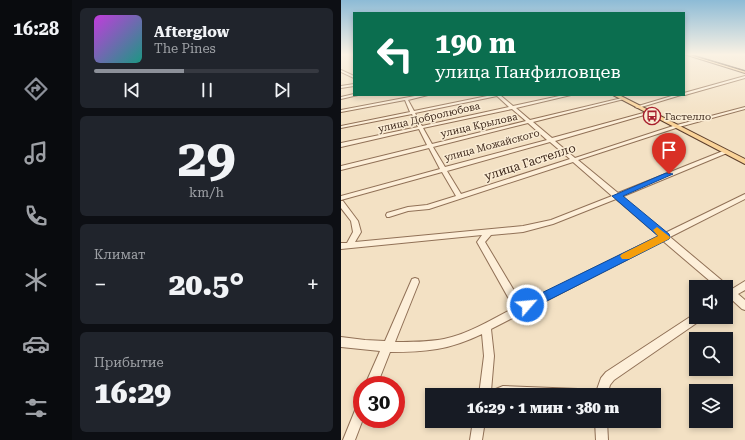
<!DOCTYPE html>
<html lang="ru">
<meta charset="utf-8">
<style>
:root{--surface:#171b24;--page:#20242c;--text:#f1f3f6;--muted:#9ea1a6;--line:#363941;--accent:#8c9099}
body{margin:0;font-family:"Roboto Serif",serif;background:var(--page);color:var(--text);height:100vh;display:flex;flex-direction:column;font-size:15px;white-space:nowrap}
*{box-sizing:border-box;margin:0}
p{font-size:13px;color:var(--muted)}
.icon{flex:none;width:22px;height:22px;fill:none;stroke:currentColor;stroke-width:2;stroke-linecap:round;stroke-linejoin:round}
.map{position:relative;flex:1;overflow:hidden}
.drawer{display:flex;flex-direction:column;gap:8px;padding:8px;background:#0d0f14;width:269px}
.drawer>*{flex:none}
.hud{position:absolute;left:12px;top:12px;width:332px;height:84px;border-radius:0px;box-shadow:0 2px 6px #0003;background:#0b6e4f;color:#fff;overflow:hidden}
.fabs{position:absolute;left:348px;top:280px;display:grid;gap:8px}
.fabs a{display:grid;place-items:center;width:44px;height:44px;border-radius:0px;background:var(--surface);box-shadow:0 2px 6px #0003;font-size:20px}
.speed{position:absolute;left:12px;top:376px;display:flex;gap:8px;font-size:20px;font-weight:700;text-align:center}
.speed>*{display:grid;place-content:center;width:52px;height:52px;border-radius:50%;background:var(--surface);box-shadow:0 2px 6px #0003;line-height:1}
.speed .limit{border:6px solid #d22;background:#fff;color:#111}
.pin{position:absolute;display:grid;place-items:center;width:34px;height:34px;color:#fff;margin:-41px -17px;border-radius:50% 50% 50% 0;rotate:-45deg;box-shadow:0 0 4px #0007}
.pin .icon{rotate:45deg}
.me{position:absolute;width:44px;margin:-22px;rotate:63deg;stroke-linejoin:round;filter:drop-shadow(0 0 3px #0008)}
.turn{display:flex;align-items:center;gap:14px;height:84px;padding:0 16px;font-size:18px}
.turn .icon{width:52px;height:52px;stroke-width:2.5}
.turn b{display:block;font-size:28px;line-height:34px}
.big{font-size:30px;font-weight:800;line-height:1.1}
.drawer .tile{flex:1;display:flex;flex-direction:column;justify-content:center;gap:6px;min-width:0;padding:0 14px;border-radius:6px;background:var(--page)}
.drawer .dial{align-items:center;gap:0}
.dial b{font-size:52px;line-height:1}
.song{display:flex;align-items:center;gap:12px}
.cover{width:48px;height:48px;border-radius:6px;background:linear-gradient(135deg,hsl(290 70% 55%),hsl(170 70% 35%))}
.played{height:4px;border-radius:2px;background:linear-gradient(90deg,var(--accent) 40%,var(--line) 40%)}
.keys{display:flex;justify-content:space-around;direction:ltr}
.heat{display:flex;justify-content:space-between;align-items:center;font-size:22px;direction:ltr}
.trip{position:absolute;left:84px;top:388px;width:236px;height:40px;border-radius:0px;background:var(--surface);box-shadow:0 2px 6px #0003;font-weight:800;line-height:40px;text-align:center}
main{display:flex;flex:1;min-height:0}
.menu{display:flex;flex-direction:column;width:72px;justify-content:space-around;align-items:center;background:#090b0e;color:var(--muted)}
.menu .icon{width:28px;height:28px}
.menu .active{color:var(--accent)}
.menu b{font-size:18px;color:var(--text)}
.map>svg:first-child{display:block}
</style>
<main>
<nav class="menu">
<b>16:28</b>
<svg class="icon active" aria-label="directions" viewBox="0 0 24 24"><path d="M12 3l9 9-9 9-9-9zM9 14v-3h6M13 9l2 2-2 2"/></svg>
<svg class="icon" aria-label="music" viewBox="0 0 24 24"><path d="M9 18V5l10-2v13"/><circle cx="6" cy="18" r="3"/><circle cx="16" cy="16" r="3"/></svg>
<svg class="icon" aria-label="phone" viewBox="0 0 24 24"><path d="M5 4h4l2 5-3 2q2 4 5 5l2-3 5 2v4C11 20 4 13 5 4z"/></svg>
<svg class="icon" aria-label="climate" viewBox="0 0 24 24"><path d="M12 3v18M4 7l16 10M4 17L20 7"/></svg>
<svg class="icon" aria-label="car" viewBox="0 0 24 24"><path d="M5 17H2v-5l4-1 3-4h7l3 4 3 1v5h-3M9 17h6M6 11h13"/><circle cx="7" cy="17" r="2"/><circle cx="17" cy="17" r="2"/></svg>
<svg class="icon" aria-label="filters" viewBox="0 0 24 24"><path d="M4 7h16M4 17h16"/><circle cx="9" cy="7" r="2"/><circle cx="15" cy="17" r="2"/></svg>
</nav>
<section class="drawer">
<div class="tile">
<div class="song"><i class="cover"></i><div><b>Afterglow</b><p>The Pines</p></div></div>
<div class="played"></div>
<div class="keys"><svg class="icon" aria-label="previous" viewBox="0 0 24 24"><path d="M18 5L8 12l10 7zM5 5v14"/></svg><svg class="icon" aria-label="pause" viewBox="0 0 24 24"><path d="M8 5v14M16 5v14"/></svg><svg class="icon" aria-label="next" viewBox="0 0 24 24"><path d="M6 5l10 7-10 7zM19 5v14"/></svg></div>
</div>
<div class="tile dial"><b>29</b><p>km/h</p></div>
<div class="tile"><p>Климат</p>
<div class="heat"><a>−</a><b class="big">20.5°</b><a>+</a></div>
</div>
<div class="tile"><p>Прибытие</p><b class="big">16:29</b></div>
</section>
<div class="map">
<svg width="404" height="440" viewBox="0 0 404 440">
<rect width="100%" height="100%" fill="#f3e1c4"/>
<g fill="none" stroke-linecap="round" stroke-linejoin="round">
<defs>
<g id="minor">
<polygon points="0,70 13,76 13,78 0,72"/>
<polygon points="404,76 404,78 344,95 342,95 343,93"/>
<polygon points="13,84 13,86 0,88 0,86"/>
<polygon points="13,94 17,95 0,99 0,97"/>
<path d="M79,95H87L67,100L73,111L151,95H159L172,106L223,95H230L175,108L189,120L281,98L283,99L192,122L211,138L306,112L310,113L214,141L234,158L332,126L404,107V109L338,127L237,160L277,193L382,151H386V153L280,197L324,233L404,194V199L329,237L391,289L404,281V290L397,294L404,300V310L401,309L390,299L385,302V287H376L322,241L150,329L153,356L150,391L162,386L237,389L241,391L243,395H138L143,356L141,334C108,350 85,352 49,352L36,385H24L39,351L0,347V337L24,340L44,341L71,279L74,278L77,279L78,282L54,342C70,342 87,342 103,339C128,334 151,319 173,308L136,242L141,235L0,249V243H6L12,232L10,221L0,208V201H2L17,221L20,232L14,242L182,226L210,220L271,196L232,162L88,209L67,211L48,217H46L45,215L46,213L67,207L86,205L115,196L101,172L0,200V196L99,169L88,148L0,170V166L86,145L78,129L0,147V143L77,127L71,114L0,128V126L69,112L64,100L0,112V110ZM156,96L168,107L81,126L74,113ZM171,109L185,121L91,144L82,128ZM187,123L206,140L104,167L92,147ZM209,142L229,159L120,194L106,171ZM275,199L318,236L181,304L144,242L150,235L182,232L212,224Z"/>
<polygon points="334,95 340,95 297,108 294,107"/>
<polygon points="355,313 355,317 362,317 360,320 273,380 269,385 266,395 254,395 260,378 265,372"/>
<polygon points="21,401 21,419 22,419 14,440 2,440 17,403"/>
<polygon points="132,421 144,421 141,440 129,440"/>
<polygon points="254,421 266,421 267,440 255,440"/>
</g>
<g id="major">
<polygon points="343,54 347,54 404,71 404,73"/>
<polygon points="272,95 278,95 404,159 404,164"/>
</g>
</defs>
<use href="#minor" stroke="#917157" stroke-width="2"/>
<use href="#major" stroke="#5e3f2c" stroke-width="2"/>
<use href="#minor" fill="#fdefd9" fill-rule="evenodd"/>
<use href="#major" fill="#fad398" fill-rule="evenodd"/>
<polyline stroke="#3f2a1d" stroke-width="1" points="347,54 404,71"/>
</g>
<linearGradient id="sky" x2="0" y2="1"><stop stop-color="#8dbbd6"/><stop offset="0.47" stop-color="#faf2e4"/><stop offset="1" stop-color="#faf2e4" stop-opacity="0"/></linearGradient>
<rect width="404" height="116" fill="url(#sky)"/>
<polygon fill="#1a73e8" stroke="#114b97" points="325,173 332,174 282,196 328,234 329,237 328,239 190,309 186,311 182,309 180,305 182,302 317,236 271,196"/>
<polygon fill="#f59e0b" points="316,227 329,237 328,239 288,259 281,259 279,256 281,254 317,236 312,230"/>
<defs>
<symbol id="bus-ring" viewBox="-11 -11 22 22"><circle r="9.5" fill="#faecd4" stroke="#a81f2d" stroke-width="1.5"/><path d="M-5-6H5V4H4V6H2V4H-2V6H-4V4H-5ZM-3.5-4V0h7V-4ZM-3.5 1.2v1.5H-2V1.2ZM2 1.2v1.5H3.5V1.2Z" fill="#a81f2d"/></symbol>
</defs>
<g fill-rule="evenodd">
<use href="#bus-ring" x="301" y="106" width="20" height="20"/>
</g>
<g text-anchor="middle" dominant-baseline="central" stroke-width="3" stroke-linejoin="round" paint-order="stroke">
<g font-size="10" fill="#3f2a1d" stroke="#faecd4" text-anchor="start">
<text x="324" y="116">Гастелло</text>
</g>
<g font-size="10" fill="#3f2a1d" stroke="#faecd4">
<text transform="translate(88 117) rotate(-13)">улица Добролюбова</text>
<text transform="translate(138 125) rotate(-13)">улица Крылова</text>
<text transform="translate(151 145) rotate(-15)">улица Можайского</text>
</g>
<g font-size="12" fill="#3f2a1d" stroke="#faecd4">
<text transform="translate(189 162) rotate(-18)">улица Гастелло</text>
</g>
</g>
</svg>
<div class="fabs">
<a><svg class="icon" aria-label="sound" viewBox="0 0 24 24"><path d="M4 9h4l5-4v14l-5-4H4zM17 9q2 3 0 6"/></svg></a>
<a><svg class="icon" aria-label="search" viewBox="0 0 24 24"><circle cx="10" cy="10" r="6"/><path d="M15 15l6 6"/></svg></a>
<a><svg class="icon" aria-label="layers" viewBox="0 0 24 24"><path d="M12 4l9 5-9 5-9-5zM3 14l9 5 9-5"/></svg></a>
</div>
<div class="speed"><div class="limit">30</div></div>
<div class="pin" style="left:328px;top:174px;background:#d93025"><svg class="icon" aria-label="arrive" viewBox="0 0 24 24"><path d="M6 21V4h12l-3 4 3 4H6"/></svg></div>
<svg class="me" style="left:186px;top:305px" viewBox="-20 -20 40 40"><circle r="17" fill="#1a73e8" stroke="#fff" stroke-width="3"/><path d="M0-11L8 9 0 5-8 9z" fill="#fff"/></svg>
<div class="trip">16:29 · 1 мин · 380 m</div>
<div class="hud">
<div class="turn"><svg class="icon" aria-label="left" viewBox="0 0 24 24"><path d="M17 20v-9H6M10 6l-5 5 5 5"/></svg><div><b>190 m</b>улица Панфиловцев</div></div>
</div>
</div>
</main>
